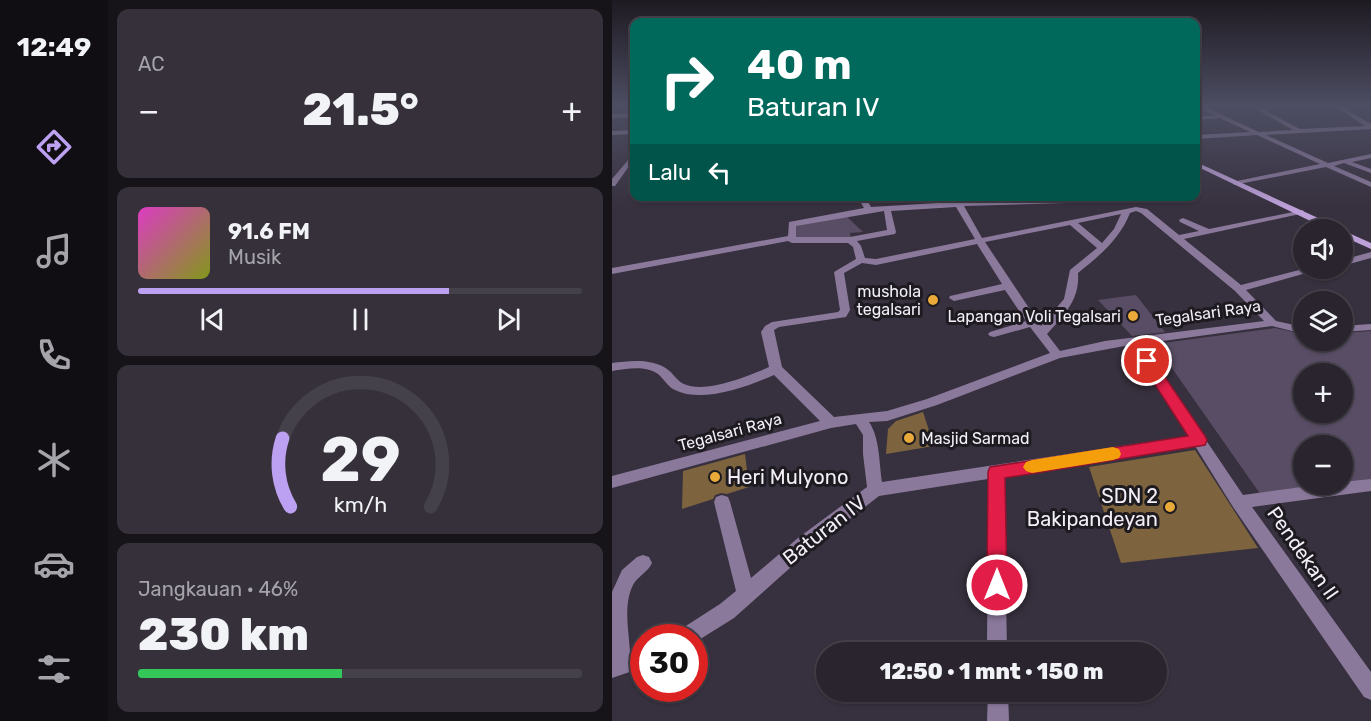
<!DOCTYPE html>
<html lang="id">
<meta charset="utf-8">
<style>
:root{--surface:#29242e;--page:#35303a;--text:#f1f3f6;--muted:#a5a4aa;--line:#45414a;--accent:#bca0f2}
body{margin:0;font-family:Rubik,sans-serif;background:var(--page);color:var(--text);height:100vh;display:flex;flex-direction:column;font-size:22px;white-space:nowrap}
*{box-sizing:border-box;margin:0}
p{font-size:20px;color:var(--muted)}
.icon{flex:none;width:33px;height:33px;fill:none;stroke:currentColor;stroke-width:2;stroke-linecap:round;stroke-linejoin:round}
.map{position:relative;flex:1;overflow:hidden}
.side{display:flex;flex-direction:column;gap:9px;padding:9px;background:#171419;width:504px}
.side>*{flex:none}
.banner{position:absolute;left:18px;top:18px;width:570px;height:183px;border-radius:12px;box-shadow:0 2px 4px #0004,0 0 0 2px var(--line);background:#00695c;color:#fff;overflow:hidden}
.controls{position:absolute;left:681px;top:219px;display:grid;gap:12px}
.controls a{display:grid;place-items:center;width:60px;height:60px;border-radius:50%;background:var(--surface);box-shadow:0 2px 4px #0004,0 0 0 2px var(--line);font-size:30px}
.speed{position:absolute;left:18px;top:624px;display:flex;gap:12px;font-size:30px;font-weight:700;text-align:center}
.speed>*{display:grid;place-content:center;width:78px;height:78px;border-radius:50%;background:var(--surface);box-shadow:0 2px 4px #0004,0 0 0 2px var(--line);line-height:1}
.speed .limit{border:9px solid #d22;background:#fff;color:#111}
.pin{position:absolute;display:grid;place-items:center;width:51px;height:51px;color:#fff;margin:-26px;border:3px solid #fff;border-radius:50%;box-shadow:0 2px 6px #0007}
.me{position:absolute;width:66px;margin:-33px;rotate:0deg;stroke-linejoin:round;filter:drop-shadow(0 0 4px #0008)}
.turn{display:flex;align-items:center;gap:21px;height:126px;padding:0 18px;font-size:27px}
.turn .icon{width:78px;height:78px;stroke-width:2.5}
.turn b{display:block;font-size:42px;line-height:51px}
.then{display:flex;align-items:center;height:57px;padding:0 18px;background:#0003;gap:12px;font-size:22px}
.big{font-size:45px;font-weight:800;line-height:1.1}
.side .tile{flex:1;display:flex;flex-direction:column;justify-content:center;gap:9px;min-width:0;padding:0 21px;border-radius:12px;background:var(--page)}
.side .dial{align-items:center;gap:0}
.dial svg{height:156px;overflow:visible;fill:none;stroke:var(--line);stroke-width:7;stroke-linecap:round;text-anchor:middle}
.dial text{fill:var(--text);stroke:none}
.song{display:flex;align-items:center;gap:18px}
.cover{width:72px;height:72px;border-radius:9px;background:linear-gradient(135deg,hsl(310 70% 55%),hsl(70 70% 35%))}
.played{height:6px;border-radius:3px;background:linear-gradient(90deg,var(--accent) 70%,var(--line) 70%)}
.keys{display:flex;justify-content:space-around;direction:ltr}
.heat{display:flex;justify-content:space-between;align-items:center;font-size:33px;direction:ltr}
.charge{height:9px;border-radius:4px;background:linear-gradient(90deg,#34c759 46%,var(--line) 0)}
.trip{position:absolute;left:204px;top:642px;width:351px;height:60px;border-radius:30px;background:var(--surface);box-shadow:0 2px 4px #0004,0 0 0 2px var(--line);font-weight:800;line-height:60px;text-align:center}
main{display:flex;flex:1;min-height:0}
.dock{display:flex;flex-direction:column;width:108px;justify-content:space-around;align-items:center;background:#100e12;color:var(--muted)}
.dock .icon{width:42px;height:42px}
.dock .current{color:var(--accent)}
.dock b{font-size:27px;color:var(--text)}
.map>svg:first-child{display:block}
</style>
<main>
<nav class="dock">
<b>12:49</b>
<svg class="icon current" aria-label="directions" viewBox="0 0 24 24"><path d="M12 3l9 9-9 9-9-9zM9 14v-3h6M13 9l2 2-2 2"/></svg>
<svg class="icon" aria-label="music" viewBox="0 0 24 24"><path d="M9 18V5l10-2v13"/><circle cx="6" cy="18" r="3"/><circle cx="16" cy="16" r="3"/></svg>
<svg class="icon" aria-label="phone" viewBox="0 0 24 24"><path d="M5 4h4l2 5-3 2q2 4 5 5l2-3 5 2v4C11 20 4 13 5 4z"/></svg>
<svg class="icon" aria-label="climate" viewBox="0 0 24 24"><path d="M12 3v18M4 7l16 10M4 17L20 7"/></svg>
<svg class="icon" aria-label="car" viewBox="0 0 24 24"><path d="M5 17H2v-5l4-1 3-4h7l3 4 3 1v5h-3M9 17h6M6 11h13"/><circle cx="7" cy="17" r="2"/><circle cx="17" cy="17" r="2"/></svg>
<svg class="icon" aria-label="filters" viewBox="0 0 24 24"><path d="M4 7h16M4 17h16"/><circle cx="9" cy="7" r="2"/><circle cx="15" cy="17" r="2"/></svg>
</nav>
<section class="side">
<div class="tile"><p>AC</p>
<div class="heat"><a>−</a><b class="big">21.5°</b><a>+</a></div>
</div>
<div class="tile">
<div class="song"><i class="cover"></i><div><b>91.6 FM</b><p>Musik</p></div></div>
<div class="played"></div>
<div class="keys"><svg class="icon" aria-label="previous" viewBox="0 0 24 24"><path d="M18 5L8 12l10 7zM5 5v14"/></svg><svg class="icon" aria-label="pause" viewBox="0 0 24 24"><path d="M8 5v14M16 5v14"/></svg><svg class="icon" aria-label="next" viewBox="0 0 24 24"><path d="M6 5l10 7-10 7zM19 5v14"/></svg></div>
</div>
<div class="tile dial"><svg viewBox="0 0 100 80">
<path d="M14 69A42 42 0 1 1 86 69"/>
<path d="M14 69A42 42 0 0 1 10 34" stroke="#bca0f2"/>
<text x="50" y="56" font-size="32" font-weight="700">29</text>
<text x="50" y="72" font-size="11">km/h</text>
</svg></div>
<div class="tile"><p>Jangkauan · 46%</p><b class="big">230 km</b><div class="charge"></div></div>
</section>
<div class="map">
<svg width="759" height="721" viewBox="0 0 759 721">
<rect width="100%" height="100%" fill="#37303e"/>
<g fill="#584d64" fill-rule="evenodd">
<polygon points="233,215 251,232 238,233 239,237 181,237 183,224"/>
<polygon points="524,295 553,332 520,336 486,300"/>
<path d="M663,328L691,334L692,340H730L731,333L759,331V481L651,498L543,344ZM692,374H730V412H692ZM692,446H730V484H692Z"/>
</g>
<g fill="#7d643e">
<polygon points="311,412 322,446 274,454 276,429 284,421"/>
<polygon points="583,450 646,548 509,563 477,467"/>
<polygon points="133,454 137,487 115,494 109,493 103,495 101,499 70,509 71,471"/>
</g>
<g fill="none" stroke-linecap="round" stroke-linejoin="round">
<g fill="#8b799c" fill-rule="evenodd">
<polygon points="586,107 593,107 647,132 681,130 640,107 647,107 688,129 753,126 724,107 730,107 759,124 759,129 654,135 716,163 759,154 759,158 740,162 759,169 759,173 732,163 722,166 759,182 759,187 714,167 622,185 621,183 625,181 708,164 645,135 584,139 584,135 638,132 608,118 584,120 584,116 604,116"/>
<polygon points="22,113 22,117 0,118 0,114"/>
<polygon points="22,130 22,134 0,135 0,131"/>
<polygon points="22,153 22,159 3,186 0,186 0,179"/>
<path d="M245,196H253L259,207L342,202L341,196H347L350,202L509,196L488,202L352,206L370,238L524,207L535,209L567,235L587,231L568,222L567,220L571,218L597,229L691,210L692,212L688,214L572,239L629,285L695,268H712L634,290L664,321L692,327V334L660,326L529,344L631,495L712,484H730V482L759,479V491L640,507L759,672V700L752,697L621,507L583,446L392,476L395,652H375L376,479L267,496L198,550L122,618L82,643V638H63L66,631L108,604L124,591L102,502L104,497L110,495L116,497L118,502L139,578L186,538L255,487L251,454V435L244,424L219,428L0,488V476L208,421L162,375C137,386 90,404 63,390C56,387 52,379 46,374C33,365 14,369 0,371V363C17,361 39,358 55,369C61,373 65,381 72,384C93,394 137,376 157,367L149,332L153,326L160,322L226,312L228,310L222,272L244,259L241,247L236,243H180L176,241L0,274V268L176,236L177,222L252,208ZM344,207L363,239L264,259L253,258L249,246L245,241L283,234L284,232L279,211ZM272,211L275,230L238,237H184V226ZM524,211L529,213L623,291L652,321L493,341L448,351L435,334C452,315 468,300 466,273C487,256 508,239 518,213ZM509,214L502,229L490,243L466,223ZM458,225L485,248L458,270L452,299L429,326L373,242ZM365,244L390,284L338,296L337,298L342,301L393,290L414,321L378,332L376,334L378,336L382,337L418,327L438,353L315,399L275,411L222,417L170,367L162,330L167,327L234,317L238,310L232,273L250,263L264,265ZM518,345L576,436L270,482C267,463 268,438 257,422L275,421L325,405L448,358Z"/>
<polygon points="759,252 759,258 730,266 730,260"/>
<polygon points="759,324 759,330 730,332 730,326"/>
<path d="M31,555L37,557L40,563C36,572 26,576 21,585C11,605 17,630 18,652L32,647V667L0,678V592L10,570L25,557Z"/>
<polygon points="376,692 396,692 397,721 375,721"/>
</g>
<g fill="#bca0d7" fill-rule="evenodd">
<polygon points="584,162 728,228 729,230 717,230 584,166"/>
<polygon points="730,230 759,243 759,249 730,236"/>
</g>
</g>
<linearGradient id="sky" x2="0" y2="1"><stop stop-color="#1e1a22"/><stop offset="0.51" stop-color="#4d4e63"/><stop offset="1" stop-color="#4d4e63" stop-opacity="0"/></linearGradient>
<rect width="759" height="208" fill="url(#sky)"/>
<polygon fill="#e11d48" stroke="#92132f" stroke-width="1.5" points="535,357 540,358 593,436 595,440 593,445 393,478 395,585 392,592 385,595 378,592 375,585 376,472 378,467 576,436 528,361"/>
<polygon fill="#f59e0b" points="501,447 507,449 509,454 507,458 501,460 420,473 414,471 411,467 414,462 420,460"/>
<g fill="#eaaa39" stroke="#1d1a20" stroke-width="2">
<circle cx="321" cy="300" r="6"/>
<circle cx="521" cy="316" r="6"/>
<circle cx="297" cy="438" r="6"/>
<circle cx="103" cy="477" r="6"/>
<circle cx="558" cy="507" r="6"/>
</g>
<g text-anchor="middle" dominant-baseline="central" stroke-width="6" stroke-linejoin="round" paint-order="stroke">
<g font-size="16" fill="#f3eef7" stroke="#1d1a20" text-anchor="end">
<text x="309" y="291">mushola<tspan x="309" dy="18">tegalsari</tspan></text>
<text x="509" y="316">Lapangan Voli Tegalsari</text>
<text x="309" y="438" text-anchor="start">Masjid Sarmad</text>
</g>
<g font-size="16" fill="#f3eef7" stroke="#1d1a20">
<text transform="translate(596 313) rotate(-8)">Tegalsari Raya</text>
<text transform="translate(118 432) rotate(-15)">Tegalsari Raya</text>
</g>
<g font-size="20" fill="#f3eef7" stroke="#1d1a20" text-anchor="start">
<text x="115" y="477">Heri Mulyono</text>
<text x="546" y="496" text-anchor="end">SDN 2<tspan x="546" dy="23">Bakipandeyan</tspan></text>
</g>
<g font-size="20" fill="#f3eef7" stroke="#1d1a20">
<text transform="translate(212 530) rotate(-38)">Baturan IV</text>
<text transform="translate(691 553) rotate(55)">Pendekan II</text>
</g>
</g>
</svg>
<div class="controls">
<a><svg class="icon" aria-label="sound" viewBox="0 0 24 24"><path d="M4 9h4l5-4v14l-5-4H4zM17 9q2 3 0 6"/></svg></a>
<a><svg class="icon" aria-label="layers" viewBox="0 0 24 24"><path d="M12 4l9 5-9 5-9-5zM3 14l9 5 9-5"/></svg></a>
<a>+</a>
<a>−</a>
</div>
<div class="speed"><div class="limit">30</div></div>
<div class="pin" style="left:535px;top:361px;background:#d93025"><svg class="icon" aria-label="arrive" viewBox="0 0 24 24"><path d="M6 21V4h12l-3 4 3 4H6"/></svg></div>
<svg class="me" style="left:385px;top:585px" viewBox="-20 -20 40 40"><circle r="17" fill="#e11d48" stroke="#fff" stroke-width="3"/><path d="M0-11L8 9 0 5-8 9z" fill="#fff"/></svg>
<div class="trip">12:50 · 1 mnt · 150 m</div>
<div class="banner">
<div class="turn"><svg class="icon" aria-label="right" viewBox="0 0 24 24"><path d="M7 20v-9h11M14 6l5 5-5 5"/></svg><div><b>40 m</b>Baturan IV</div></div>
<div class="then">Lalu<svg class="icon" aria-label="left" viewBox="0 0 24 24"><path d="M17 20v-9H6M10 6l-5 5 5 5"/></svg></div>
</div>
</div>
</main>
